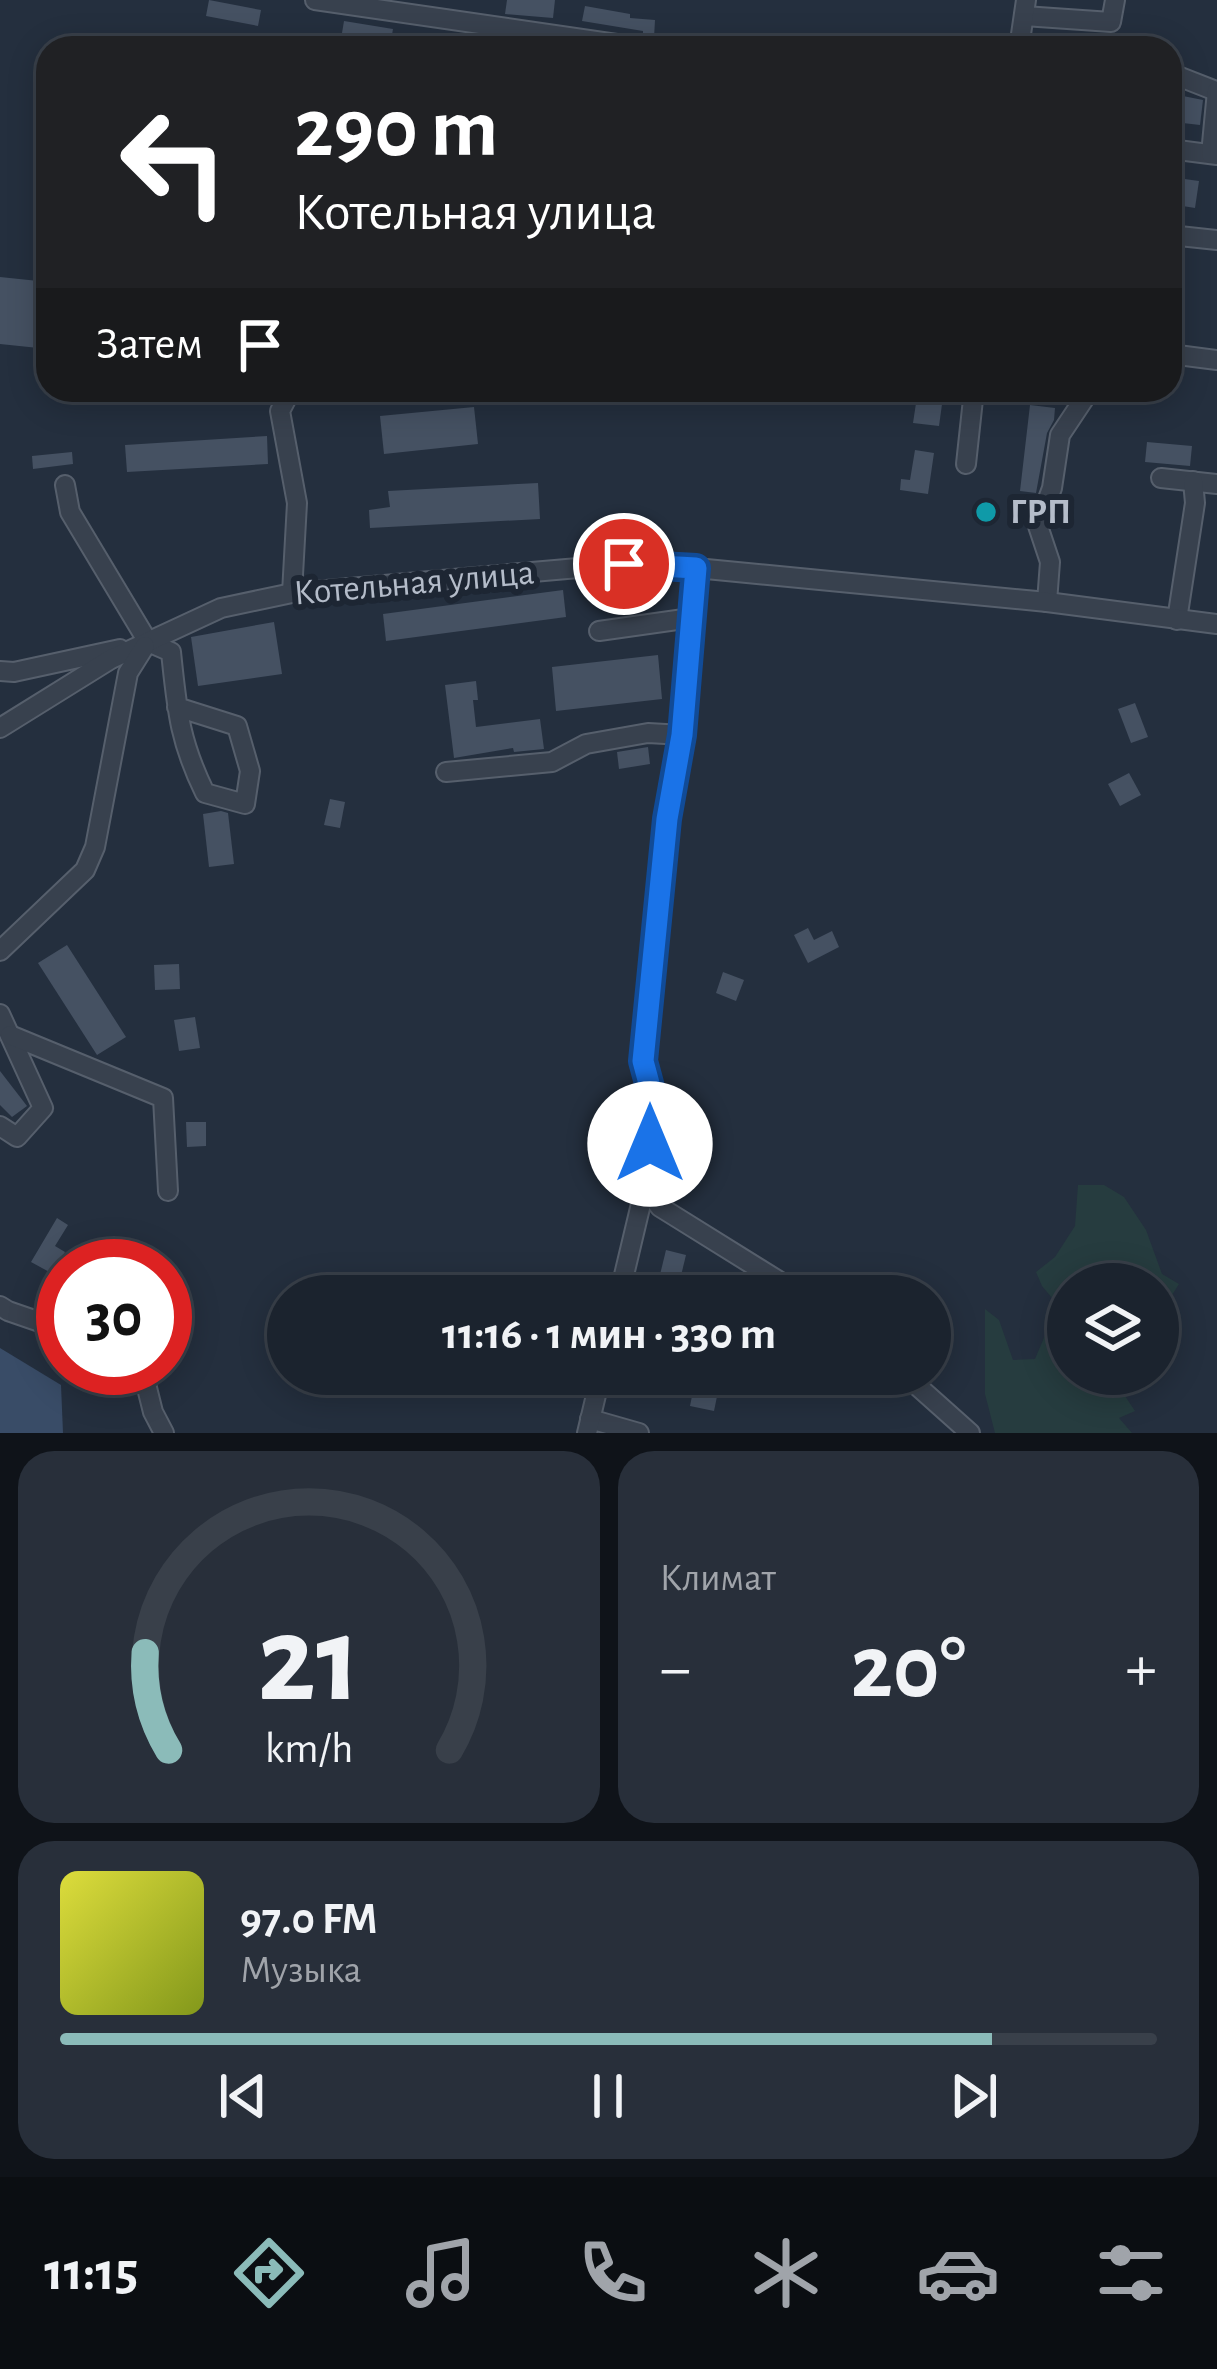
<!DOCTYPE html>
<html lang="ru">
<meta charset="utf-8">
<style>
:root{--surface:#1b232e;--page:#282f3a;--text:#f1f3f6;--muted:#a0a4aa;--line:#39404a;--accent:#8bbbb9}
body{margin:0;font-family:"Alegreya Sans",sans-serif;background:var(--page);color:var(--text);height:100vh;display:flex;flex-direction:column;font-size:45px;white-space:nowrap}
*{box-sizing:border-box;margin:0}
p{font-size:39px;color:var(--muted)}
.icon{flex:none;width:66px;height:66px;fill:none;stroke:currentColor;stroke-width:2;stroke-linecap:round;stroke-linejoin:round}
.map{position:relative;height:1433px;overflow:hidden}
.drawer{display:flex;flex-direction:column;gap:18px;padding:18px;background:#0f1319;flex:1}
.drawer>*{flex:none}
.guide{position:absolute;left:36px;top:36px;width:1146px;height:366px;border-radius:36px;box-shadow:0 6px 30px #0003,0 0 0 3px var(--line);background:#202124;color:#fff;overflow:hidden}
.fabs{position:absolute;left:1047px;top:1263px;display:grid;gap:24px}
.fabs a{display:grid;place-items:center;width:132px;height:132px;border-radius:50%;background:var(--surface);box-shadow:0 6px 30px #0003,0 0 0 3px var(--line);font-size:60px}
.speed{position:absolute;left:36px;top:1239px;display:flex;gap:24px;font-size:60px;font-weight:700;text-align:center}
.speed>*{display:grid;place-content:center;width:156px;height:156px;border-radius:50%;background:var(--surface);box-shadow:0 6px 30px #0003,0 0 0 3px var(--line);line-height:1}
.speed .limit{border:18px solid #d22;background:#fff;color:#111}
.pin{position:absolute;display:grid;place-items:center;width:102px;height:102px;color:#fff;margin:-51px;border:6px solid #fff;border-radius:50%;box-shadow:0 3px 12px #0007}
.me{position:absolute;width:132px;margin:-66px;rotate:0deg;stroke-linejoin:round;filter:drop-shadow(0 0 9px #0008)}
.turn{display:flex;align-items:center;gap:42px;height:252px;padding:0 60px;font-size:54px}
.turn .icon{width:156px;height:156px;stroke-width:2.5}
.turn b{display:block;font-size:84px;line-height:102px}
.then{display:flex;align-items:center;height:114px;padding:0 60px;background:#0003;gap:24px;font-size:45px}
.big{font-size:90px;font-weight:600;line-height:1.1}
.drawer .widget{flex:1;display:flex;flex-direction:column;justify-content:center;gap:18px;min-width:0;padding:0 42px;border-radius:36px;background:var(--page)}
.drawer .dial{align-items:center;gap:0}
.dial svg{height:312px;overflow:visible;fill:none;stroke:var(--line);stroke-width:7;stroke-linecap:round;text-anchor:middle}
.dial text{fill:var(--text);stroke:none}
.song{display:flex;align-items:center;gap:36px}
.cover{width:144px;height:144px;border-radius:18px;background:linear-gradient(135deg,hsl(60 70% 55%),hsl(70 70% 35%))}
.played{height:12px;border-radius:6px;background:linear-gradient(90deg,var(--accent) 85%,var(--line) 85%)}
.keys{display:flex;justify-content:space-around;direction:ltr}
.heat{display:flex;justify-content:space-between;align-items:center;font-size:66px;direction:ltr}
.drawer .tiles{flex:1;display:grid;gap:18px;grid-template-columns:1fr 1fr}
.widget:last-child{grid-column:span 2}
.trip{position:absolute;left:267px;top:1275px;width:684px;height:120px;border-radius:60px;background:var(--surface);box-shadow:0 6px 30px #0003,0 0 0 3px var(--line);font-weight:600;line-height:120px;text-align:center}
.dock{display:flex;height:192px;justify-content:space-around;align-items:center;background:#0b0e12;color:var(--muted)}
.dock .icon{width:84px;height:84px}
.dock .current{color:var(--accent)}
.dock b{font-size:54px;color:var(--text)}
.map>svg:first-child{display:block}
</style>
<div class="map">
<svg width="1217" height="1433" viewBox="0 0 1217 1433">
<rect width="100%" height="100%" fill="#242f3e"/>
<polygon fill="#263c3f" points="1078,1185 1104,1185 1124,1197 1146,1230 1162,1274 1179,1284 1158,1317 1158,1284 1068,1284 1068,1374 1110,1374 1107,1378 1125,1396 1135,1411 1119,1418 1132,1433 995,1433 985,1394 985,1309 999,1320 1013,1360 1035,1359 1058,1305 1042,1286 1036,1272 1055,1257 1075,1226"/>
<polygon fill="#394c67" points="0,1348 61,1385 63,1433 0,1433"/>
<g fill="#455162">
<polygon points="209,0 261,10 258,26 206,16"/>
<polygon points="507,0 555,0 553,18 505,14"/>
<polygon points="585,6 630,14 630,18 655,20 654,38 643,34 643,31 582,21"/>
<polygon points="344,21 393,29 390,46 341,39"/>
<polygon points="422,34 475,42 474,48 419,48"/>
<polygon points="1178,95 1203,100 1200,125 1174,122"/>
<polygon points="1170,177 1199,181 1195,208 1170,204"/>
<polygon points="0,277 48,282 48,349 0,344"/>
<polygon points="918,390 944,390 939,426 913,423"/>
<polygon points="1030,405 1055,408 1054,420 1047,433 1036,493 1020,491"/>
<polygon points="474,407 478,444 384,454 380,416"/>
<polygon points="267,436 268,464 127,472 125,445"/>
<polygon points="1147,442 1192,446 1190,466 1145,462"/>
<polygon points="915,450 934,453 928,494 900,490 901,479 910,480"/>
<polygon points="72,452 73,464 33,469 32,456"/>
<polygon points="538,483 540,519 370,528 369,510 390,507 388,491"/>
<polygon points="979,503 995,505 993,522 977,520"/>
<polygon points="563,590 566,617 386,641 383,614"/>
<polygon points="274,622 282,674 198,686 191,637"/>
<polygon points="658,655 662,699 556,711 552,667"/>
<polygon points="476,681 478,700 473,700 476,727 540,719 544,749 514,752 513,748 454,758 445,685"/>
<polygon points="1135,703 1148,737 1131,743 1118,709"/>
<polygon points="648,747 650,764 619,769 617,752"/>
<polygon points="1129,773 1141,795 1120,806 1108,784"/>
<polygon points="330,799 345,802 340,828 324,825"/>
<polygon points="221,811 228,813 234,864 209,867 203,814"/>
<polygon points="808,928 814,940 832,931 839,947 808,963 794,935"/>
<polygon points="67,945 126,1037 97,1055 38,963"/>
<polygon points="179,964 180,989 155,990 154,965"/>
<polygon points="723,972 744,980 736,1001 716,993"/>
<polygon points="195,1017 200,1048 179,1051 174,1020"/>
<polygon points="0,1071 27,1106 12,1117 0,1105"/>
<polygon points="186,1122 206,1122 206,1146 187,1147"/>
<polygon points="57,1218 68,1225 55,1246 65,1252 53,1274 31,1262"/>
<polygon points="110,1238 133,1251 125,1266 101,1252"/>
<polygon points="666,1250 686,1255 678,1288 658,1283"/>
<polygon points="687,1374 721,1377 714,1411 690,1406 693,1391 684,1389"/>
</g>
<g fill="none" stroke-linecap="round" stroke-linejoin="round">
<defs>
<g id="minor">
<polyline points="315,0 644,48"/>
<polyline points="1024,16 1111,22 1115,0"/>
<polyline points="1019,48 1026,0"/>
<polyline points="1170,73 1216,91"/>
<polyline points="1170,149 1217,155"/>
<polyline points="1211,154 1217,91"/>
<polyline points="1170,235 1217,240"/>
<polyline points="1170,354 1217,360"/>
<polyline points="966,464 974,390"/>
<polyline points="1161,478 1217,484"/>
<path d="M65,485L70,512L148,642L171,652C177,709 179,740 205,793L245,804L250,771L237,726L177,707"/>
<polyline points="292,593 297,503 280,411 290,392 297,390"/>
<polyline points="1047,602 1050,562 1038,526 1052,488 1060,435 1090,390"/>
<polyline points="1177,620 1195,503 1193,481"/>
<polyline points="599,631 691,618"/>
<polyline points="0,671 14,672 120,649"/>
<polyline points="0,728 111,659 221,608 292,593 624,564 696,568 1047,602 1217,624"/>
<polyline points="446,772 552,762 586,744 648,733 683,735"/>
<polyline points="0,951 85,870 95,847 128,673 145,646"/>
<polyline points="0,1014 43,1108 17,1137 0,1126"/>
<polyline points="10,1035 163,1098 168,1191"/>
<polyline points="645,1187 660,1207 803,1296"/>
<polyline points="619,1296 645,1187 654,1102 643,1061 667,819 683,735 696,568"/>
<polyline points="0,1306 8,1311 63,1330"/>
<polyline points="142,1368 153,1412 164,1433"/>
<polyline points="904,1374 970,1433"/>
<polyline points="590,1419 639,1433"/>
<polyline points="587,1433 601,1374"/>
</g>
</defs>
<use href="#minor" stroke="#565f6c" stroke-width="22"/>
<use href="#minor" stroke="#38414e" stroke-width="18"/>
</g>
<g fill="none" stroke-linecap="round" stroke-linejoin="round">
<defs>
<polyline id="route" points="624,564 696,568 682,735 667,819 643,1061 654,1102 650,1144"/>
</defs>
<use href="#route" stroke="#114b97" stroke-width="30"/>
<use href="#route" stroke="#1a73e8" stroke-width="21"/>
</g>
<circle fill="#0f9aa8" stroke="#1d2633" stroke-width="4.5" cx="986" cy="512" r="12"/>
<g text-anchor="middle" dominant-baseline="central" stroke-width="12" stroke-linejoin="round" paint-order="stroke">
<g font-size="36" font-weight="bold" fill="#b4bcc9" stroke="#1d2633" text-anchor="start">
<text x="1010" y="512">ГРП</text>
</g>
<g font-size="36" fill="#b4bcc9" stroke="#1d2633">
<text transform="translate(414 583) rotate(-5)">Котельная улица</text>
</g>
</g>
</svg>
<div class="fabs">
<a><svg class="icon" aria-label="layers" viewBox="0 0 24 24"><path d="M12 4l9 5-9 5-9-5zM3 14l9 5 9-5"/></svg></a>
</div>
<div class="speed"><div class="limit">30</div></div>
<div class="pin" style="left:624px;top:564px;background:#d93025"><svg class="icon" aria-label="arrive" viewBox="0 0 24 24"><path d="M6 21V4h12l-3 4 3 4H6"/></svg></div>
<svg class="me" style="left:650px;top:1144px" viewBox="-20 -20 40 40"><circle r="19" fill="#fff"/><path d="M0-13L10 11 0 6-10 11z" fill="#1a73e8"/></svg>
<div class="trip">11:16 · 1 мин · 330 m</div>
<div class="guide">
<div class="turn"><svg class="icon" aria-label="left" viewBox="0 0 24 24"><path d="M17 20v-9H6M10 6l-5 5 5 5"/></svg><div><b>290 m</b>Котельная улица</div></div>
<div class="then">Затем<svg class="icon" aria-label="arrive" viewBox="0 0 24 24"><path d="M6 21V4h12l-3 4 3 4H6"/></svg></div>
</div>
</div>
<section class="drawer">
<div class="tiles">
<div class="widget dial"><svg viewBox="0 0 100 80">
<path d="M14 69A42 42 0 1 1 86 69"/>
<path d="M14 69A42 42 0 0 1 8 44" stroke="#8bbbb9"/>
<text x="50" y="56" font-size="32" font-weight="700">21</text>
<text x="50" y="72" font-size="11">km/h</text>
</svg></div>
<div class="widget"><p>Климат</p>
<div class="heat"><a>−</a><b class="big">20°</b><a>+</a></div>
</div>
<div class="widget">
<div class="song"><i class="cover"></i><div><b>97.0 FM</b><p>Музыка</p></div></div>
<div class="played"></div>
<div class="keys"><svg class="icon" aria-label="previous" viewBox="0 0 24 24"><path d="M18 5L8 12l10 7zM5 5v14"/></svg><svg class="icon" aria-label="pause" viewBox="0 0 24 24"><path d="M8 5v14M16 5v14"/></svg><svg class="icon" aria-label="next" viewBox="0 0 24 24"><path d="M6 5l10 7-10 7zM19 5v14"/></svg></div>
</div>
</div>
</section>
<nav class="dock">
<b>11:15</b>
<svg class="icon current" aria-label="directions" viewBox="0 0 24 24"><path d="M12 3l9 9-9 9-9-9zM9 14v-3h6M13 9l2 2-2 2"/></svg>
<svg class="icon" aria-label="music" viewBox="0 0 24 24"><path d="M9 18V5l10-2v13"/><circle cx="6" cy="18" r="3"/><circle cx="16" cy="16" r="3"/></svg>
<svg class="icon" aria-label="phone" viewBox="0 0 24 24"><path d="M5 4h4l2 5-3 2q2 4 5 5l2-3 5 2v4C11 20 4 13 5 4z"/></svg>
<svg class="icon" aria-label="climate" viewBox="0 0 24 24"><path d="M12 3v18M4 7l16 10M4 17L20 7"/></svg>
<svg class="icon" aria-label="car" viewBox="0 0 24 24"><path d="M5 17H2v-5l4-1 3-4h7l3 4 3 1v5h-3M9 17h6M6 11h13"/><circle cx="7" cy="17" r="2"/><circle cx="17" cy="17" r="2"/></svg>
<svg class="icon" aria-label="filters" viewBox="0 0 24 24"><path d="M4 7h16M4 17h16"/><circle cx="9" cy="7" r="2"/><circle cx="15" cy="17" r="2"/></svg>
</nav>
